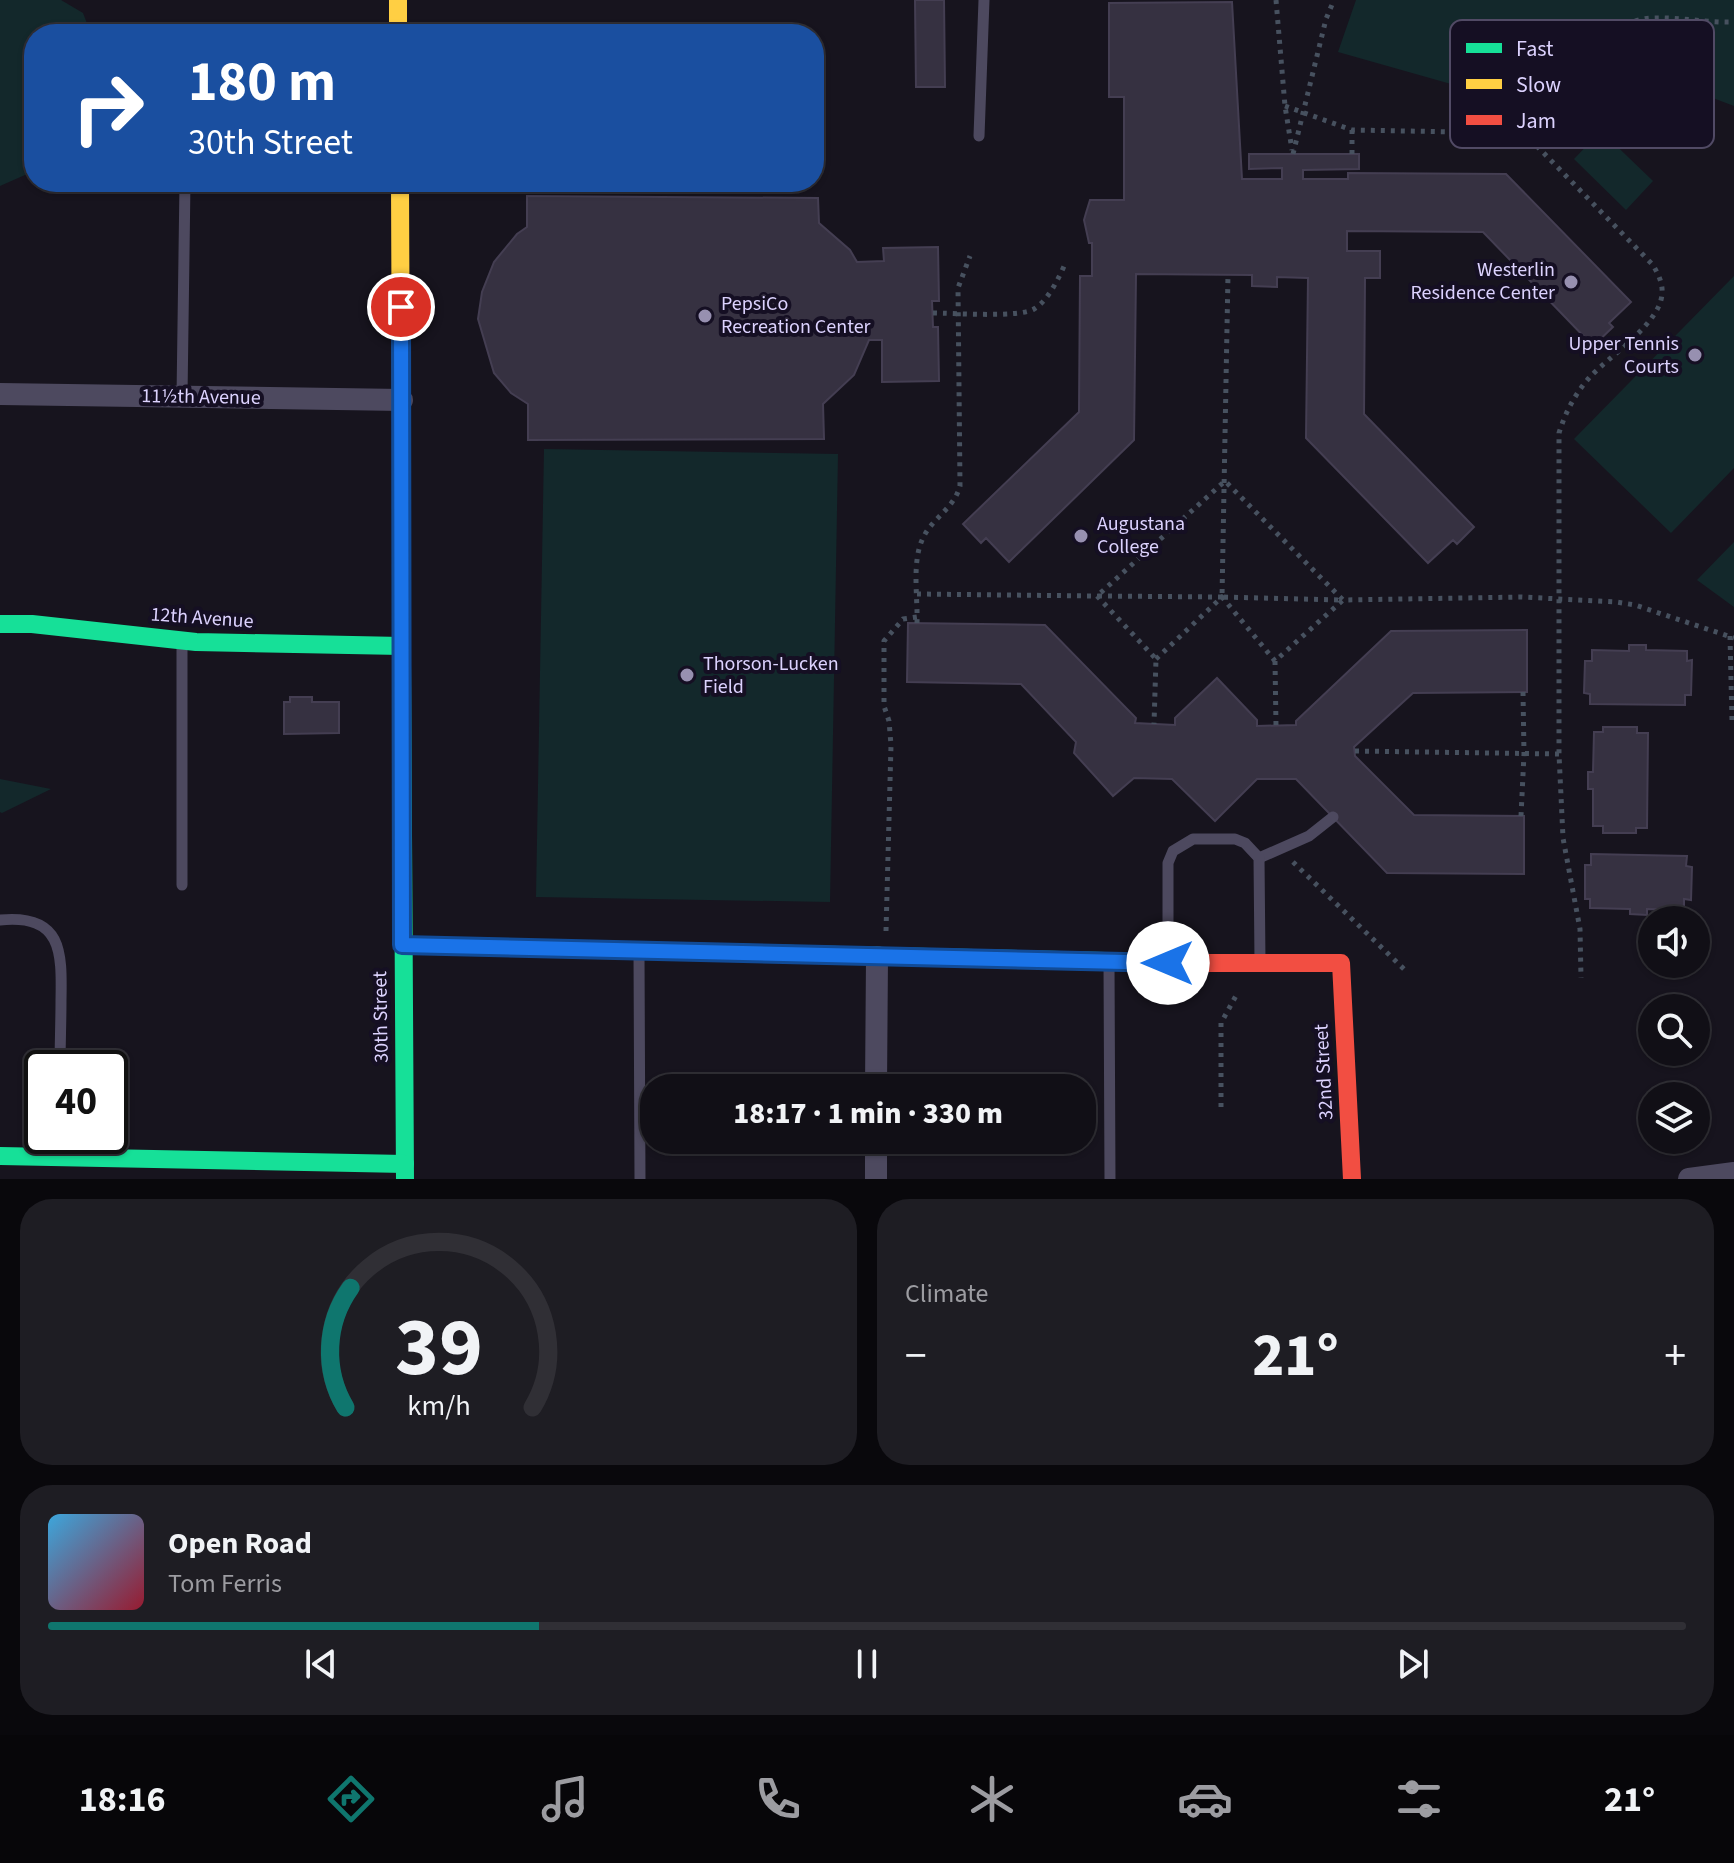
<!DOCTYPE html>
<meta charset="utf-8">
<style>
:root{--surface:#110f16;--page:#1e1d23;--text:#f1f3f6;--muted:#9c9ca1;--line:#302f35;--accent:#0f766e}
body{margin:0;font-family:"Source Sans 3",sans-serif;background:var(--page);color:var(--text);height:100vh;display:flex;flex-direction:column;font-size:30px;white-space:nowrap}
*{box-sizing:border-box;margin:0}
p{font-size:26px;color:var(--muted)}
.icon{flex:none;width:44px;height:44px;fill:none;stroke:currentColor;stroke-width:2;stroke-linecap:round;stroke-linejoin:round}
.map{position:relative;height:1179px;overflow:hidden}
.sheet{display:flex;flex-direction:column;gap:20px;padding:20px;background:#09080c;flex:1}
.sheet>*{flex:none}
.guide{position:absolute;left:24px;top:24px;width:800px;height:168px;border-radius:32px;box-shadow:0 2px 6px #0004,0 0 0 2px var(--line);background:#1a4fa0;color:#fff;overflow:hidden}
.controls{position:absolute;left:1638px;top:906px;display:grid;gap:16px}
.controls a{display:grid;place-items:center;width:72px;height:72px;border-radius:50%;background:var(--surface);box-shadow:0 2px 6px #0004,0 0 0 2px var(--line);font-size:40px}
.speed{position:absolute;left:24px;top:1050px;display:flex;gap:16px;font-size:40px;font-weight:700;text-align:center}
.speed>*{display:grid;place-content:center;width:104px;height:104px;border-radius:50%;background:var(--surface);box-shadow:0 2px 6px #0004,0 0 0 2px var(--line);line-height:1}
.speed .limit{border:4px solid #111;border-radius:12px;background:#fff;color:#111}
.pin{position:absolute;display:grid;place-items:center;width:68px;height:68px;color:#fff;margin:-34px;border:4px solid #fff;border-radius:50%;box-shadow:0 2px 8px #0007}
.me{position:absolute;width:88px;margin:-44px;rotate:270deg;stroke-linejoin:round;filter:drop-shadow(0 0 6px #0008)}
.turn{display:flex;align-items:center;gap:28px;height:168px;padding:0 32px;font-size:36px}
.turn .icon{width:104px;height:104px;stroke-width:2.5}
.turn b{display:block;font-size:56px;line-height:68px}
.big{font-size:60px;font-weight:800;line-height:1.1}
.sheet .tile{flex:1;display:flex;flex-direction:column;justify-content:center;gap:12px;min-width:0;padding:0 28px;border-radius:32px;background:var(--page)}
.sheet .dial{align-items:center;gap:0}
.dial svg{height:208px;overflow:visible;fill:none;stroke:var(--line);stroke-width:7;stroke-linecap:round;text-anchor:middle}
.dial text{fill:var(--text);stroke:none}
.song{display:flex;align-items:center;gap:24px}
.cover{width:96px;height:96px;border-radius:12px;background:linear-gradient(135deg,hsl(200 70% 55%),hsl(350 70% 35%))}
.played{height:8px;border-radius:4px;background:linear-gradient(90deg,var(--accent) 30%,var(--line) 30%)}
.keys{display:flex;justify-content:space-around;direction:ltr}
.heat{display:flex;justify-content:space-between;align-items:center;font-size:44px;direction:ltr}
.sheet .tiles{flex:1;display:grid;gap:20px;grid-template-columns:1fr 1fr}
.tile:last-child{grid-column:span 2}
.trip{position:absolute;left:640px;top:1074px;width:456px;height:80px;border-radius:32px;background:var(--surface);box-shadow:0 2px 6px #0004,0 0 0 2px var(--line);font-weight:800;line-height:80px;text-align:center}
.tab-bar{display:flex;height:128px;justify-content:space-around;align-items:center;background:#070609;color:var(--muted)}
.tab-bar .icon{width:56px;height:56px}
.tab-bar .active{color:var(--accent)}
.tab-bar b{font-size:36px;color:var(--text)}
.map>svg:first-child{display:block}
</style>
<div class="map">
<svg width="1734" height="1179" viewBox="0 0 1734 1179">
<rect width="100%" height="100%" fill="#17141e"/>
<g fill="#13282b">
<polygon points="0,0 61,0 83,13 91,34 34,34 34,171 0,186"/>
<polygon points="1356,0 1734,0 1734,106 1613,60 1458,86 1338,52"/>
<polygon points="1601,131 1653,181 1626,210 1574,159"/>
<polygon points="1734,276 1734,468 1671,533 1574,439"/>
<polygon points="544,449 838,454 830,902 536,897"/>
<polygon points="1734,542 1734,607 1697,580"/>
<polygon points="0,779 51,789 2,813 0,812"/>
</g>
<g fill="#363141" stroke="#443e52" stroke-width="2">
<polygon points="915,0 944,0 945,87 916,87"/>
<polygon points="1232,2 1242,179 1282,179 1282,168 1249,169 1249,154 1359,154 1359,169 1303,170 1303,179 1348,179 1348,173 1506,174 1631,302 1609,323 1613,327 1593,346 1483,232 1347,231 1347,251 1380,251 1380,278 1365,278 1364,414 1474,527 1457,544 1453,540 1428,563 1306,438 1308,278 1277,277 1277,287 1252,286 1252,275 1136,274 1134,440 1009,562 986,538 981,543 963,524 1079,412 1080,276 1092,276 1092,243 1089,243 1084,220 1086,213 1090,200 1124,200 1124,97 1109,97 1109,3"/>
<polygon points="527,196 818,198 819,223 850,250 857,262 884,261 883,248 938,247 939,301 932,301 933,327 938,327 939,381 882,382 882,340 869,340 854,375 823,404 824,439 528,440 528,404 511,393 494,373 478,319 482,292 494,262 517,234 527,227"/>
<polygon points="908,623 1045,625 1136,718 1135,723 1175,725 1175,718 1217,678 1257,720 1257,726 1296,725 1296,721 1391,631 1527,630 1527,692 1413,693 1354,747 1355,756 1414,815 1524,816 1524,874 1387,873 1296,779 1257,779 1215,821 1172,779 1134,778 1113,796 1074,753 1076,742 1021,684 907,682"/>
<polygon points="1629,645 1646,645 1646,650 1687,651 1687,661 1692,660 1691,695 1685,695 1685,705 1590,704 1590,694 1584,693 1585,661 1592,661 1592,650 1629,651"/>
<polygon points="290,697 312,697 312,702 339,702 339,733 284,734 284,702 290,702"/>
<polygon points="1603,727 1637,727 1637,733 1648,733 1647,828 1636,828 1636,833 1603,833 1603,826 1593,826 1593,789 1588,789 1588,772 1593,772 1594,732 1603,732"/>
<polygon points="1591,854 1687,856 1686,866 1692,867 1691,900 1684,899 1684,910 1647,909 1647,915 1630,914 1630,909 1590,908 1590,899 1585,899 1585,865 1591,865"/>
</g>
<g fill="none" stroke-linecap="round" stroke-linejoin="round">
<g stroke="#47515f" stroke-width="5" stroke-dasharray="4 6" stroke-linecap="butt">
<polyline points="1276,0 1285,106 1292,150"/>
<path d="M1285,106L1352,130L1513,133L1529,138L1653,265C1658,274 1663,283 1662,294C1660,324 1609,356 1589,378C1575,394 1565,413 1559,433V754L1563,838L1580,929L1581,978"/>
<path d="M1529,138C1557,99 1602,18 1653,18C1680,17 1707,23 1734,22"/>
<polyline points="1293,154 1326,19 1334,0"/>
<polyline points="1352,154 1352,130"/>
<path d="M933,313C954,313 1019,318 1034,309C1049,300 1059,277 1066,262"/>
<polyline points="917,594 1097,596 1156,659 1154,724"/>
<polyline points="1222,597 1097,596 1225,481 1343,600 1522,597 1616,602 1635,605 1734,638"/>
<path d="M917,623C918,597 911,560 924,536C934,517 954,508 960,486L958,288L970,256"/>
<polyline points="1730,636 1732,722"/>
<polyline points="1156,659 1222,597 1275,661 1343,600 1222,597 1228,274"/>
<polyline points="1275,661 1276,726"/>
<polyline points="1355,751 1559,754"/>
<polyline points="1521,816 1524,754 1523,692"/>
<polyline points="1293,862 1407,972"/>
<polyline points="886,931 891,745 889,721 884,706 884,641 903,619 917,617"/>
<polyline points="1221,1107 1221,1023 1238,992"/>
</g>
<g stroke="#4d495f" stroke-width="11">
<polyline points="979,136 984,0"/>
<polyline points="182,397 185,182"/>
<polyline points="1259,858 1309,836 1333,817"/>
<polyline points="182,885 182,642"/>
<path d="M0,920C62,914 62,951 61,1000C61,1023 60,1045 60,1068"/>
<polyline points="639,954 640,1179"/>
<polyline points="1168,959 1168,863 1173,851 1193,839 1235,839 1245,843 1259,858 1260,962"/>
<polyline points="1109,964 1110,1179"/>
</g>
<g stroke="#4d495f" stroke-width="22">
<polyline points="0,394 402,400"/>
<polyline points="876,1088 877,957"/>
<polyline points="876,1179 876,1140"/>
<polyline points="1689,1179 1734,1173"/>
</g>
<g stroke="#16e098" stroke-width="18">
<polyline points="0,624 32,624 196,642 402,646"/>
<polyline points="402,662 405,1179"/>
<polyline points="402,945 1194,963"/>
<polyline points="0,1156 405,1164"/>
</g>
<g stroke="#ffcf43" stroke-width="18">
<polyline points="398,0 398,34"/>
<polyline points="400,182 402,662"/>
</g>
<polyline stroke="#f24e42" stroke-width="18" points="1194,963 1341,963 1352,1179"/>
</g>
<g fill="none" stroke-linecap="round" stroke-linejoin="round">
<defs>
<polyline id="route" points="401,307 402,945 1168,963"/>
</defs>
<use href="#route" stroke="#114b97" stroke-width="20"/>
<use href="#route" stroke="#1a73e8" stroke-width="14"/>
</g>
<g fill="#9790b0" stroke="#150f23" stroke-width="3">
<circle cx="1571" cy="282" r="8"/>
<circle cx="705" cy="316" r="8"/>
<circle cx="1695" cy="355" r="8"/>
<circle cx="1081" cy="536" r="8"/>
<circle cx="687" cy="675" r="8"/>
</g>
<g text-anchor="middle" dominant-baseline="central" stroke-width="8" stroke-linejoin="round" paint-order="stroke">
<g font-size="20" fill="#dcd2fe" stroke="#150f23" text-anchor="start">
<text x="1555" y="270" text-anchor="end">Westerlin<tspan x="1555" dy="23">Residence Center</tspan></text>
<text x="721" y="304">PepsiCo<tspan x="721" dy="23">Recreation Center</tspan></text>
<text x="1679" y="344" text-anchor="end">Upper Tennis<tspan x="1679" dy="23">Courts</tspan></text>
<text x="1097" y="524">Augustana<tspan x="1097" dy="23">College</tspan></text>
<text x="703" y="664">Thorson-Lucken<tspan x="703" dy="23">Field</tspan></text>
</g>
<g font-size="20" fill="#dcd2fe" stroke="#150f23">
<text transform="translate(201 397) rotate(1)">11½th Avenue</text>
<text transform="translate(202 618) rotate(4)">12th Avenue</text>
<text transform="translate(381 1017) rotate(-91)">30th Street</text>
<text transform="translate(1324 1072) rotate(-93)">32nd Street</text>
</g>
</g>
<rect x="1450" y="20" width="264" height="128" rx="12" fill="#150f23" stroke="#514a65" stroke-width="2"/>
<rect x="1466" y="43" width="36" height="10" fill="#16e098"/>
<rect x="1466" y="79" width="36" height="10" fill="#ffcf43"/>
<rect x="1466" y="115" width="36" height="10" fill="#f24e42"/>
<g font-size="22" fill="#dcd2fe">
<text x="1516" y="56">Fast</text>
<text x="1516" y="92">Slow</text>
<text x="1516" y="128">Jam</text>
</g>
</svg>
<div class="controls">
<a><svg class="icon" aria-label="sound" viewBox="0 0 24 24"><path d="M4 9h4l5-4v14l-5-4H4zM17 9q2 3 0 6"/></svg></a>
<a><svg class="icon" aria-label="search" viewBox="0 0 24 24"><circle cx="10" cy="10" r="6"/><path d="M15 15l6 6"/></svg></a>
<a><svg class="icon" aria-label="layers" viewBox="0 0 24 24"><path d="M12 4l9 5-9 5-9-5zM3 14l9 5 9-5"/></svg></a>
</div>
<div class="speed"><div class="limit">40</div></div>
<div class="pin" style="left:401px;top:307px;background:#d93025"><svg class="icon" aria-label="arrive" viewBox="0 0 24 24"><path d="M6 21V4h12l-3 4 3 4H6"/></svg></div>
<svg class="me" style="left:1168px;top:963px" viewBox="-20 -20 40 40"><circle r="19" fill="#fff"/><path d="M0-13L10 11 0 6-10 11z" fill="#1a73e8"/></svg>
<div class="trip">18:17 · 1 min · 330 m</div>
<div class="guide">
<div class="turn"><svg class="icon" aria-label="right" viewBox="0 0 24 24"><path d="M7 20v-9h11M14 6l5 5-5 5"/></svg><div><b>180 m</b>30th Street</div></div>
</div>
</div>
<section class="sheet">
<div class="tiles">
<div class="tile dial"><svg viewBox="0 0 100 80">
<path d="M14 69A42 42 0 1 1 86 69"/>
<path d="M14 69A42 42 0 0 1 16 23" stroke="#0f766e"/>
<text x="50" y="56" font-size="32" font-weight="700">39</text>
<text x="50" y="72" font-size="11">km/h</text>
</svg></div>
<div class="tile"><p>Climate</p>
<div class="heat"><a>−</a><b class="big">21°</b><a>+</a></div>
</div>
<div class="tile">
<div class="song"><i class="cover"></i><div><b>Open Road</b><p>Tom Ferris</p></div></div>
<div class="played"></div>
<div class="keys"><svg class="icon" aria-label="previous" viewBox="0 0 24 24"><path d="M18 5L8 12l10 7zM5 5v14"/></svg><svg class="icon" aria-label="pause" viewBox="0 0 24 24"><path d="M8 5v14M16 5v14"/></svg><svg class="icon" aria-label="next" viewBox="0 0 24 24"><path d="M6 5l10 7-10 7zM19 5v14"/></svg></div>
</div>
</div>
</section>
<nav class="tab-bar">
<b>18:16</b>
<svg class="icon active" aria-label="directions" viewBox="0 0 24 24"><path d="M12 3l9 9-9 9-9-9zM9 14v-3h6M13 9l2 2-2 2"/></svg>
<svg class="icon" aria-label="music" viewBox="0 0 24 24"><path d="M9 18V5l10-2v13"/><circle cx="6" cy="18" r="3"/><circle cx="16" cy="16" r="3"/></svg>
<svg class="icon" aria-label="phone" viewBox="0 0 24 24"><path d="M5 4h4l2 5-3 2q2 4 5 5l2-3 5 2v4C11 20 4 13 5 4z"/></svg>
<svg class="icon" aria-label="climate" viewBox="0 0 24 24"><path d="M12 3v18M4 7l16 10M4 17L20 7"/></svg>
<svg class="icon" aria-label="car" viewBox="0 0 24 24"><path d="M5 17H2v-5l4-1 3-4h7l3 4 3 1v5h-3M9 17h6M6 11h13"/><circle cx="7" cy="17" r="2"/><circle cx="17" cy="17" r="2"/></svg>
<svg class="icon" aria-label="filters" viewBox="0 0 24 24"><path d="M4 7h16M4 17h16"/><circle cx="9" cy="7" r="2"/><circle cx="15" cy="17" r="2"/></svg>
<b>21°</b>
</nav>
